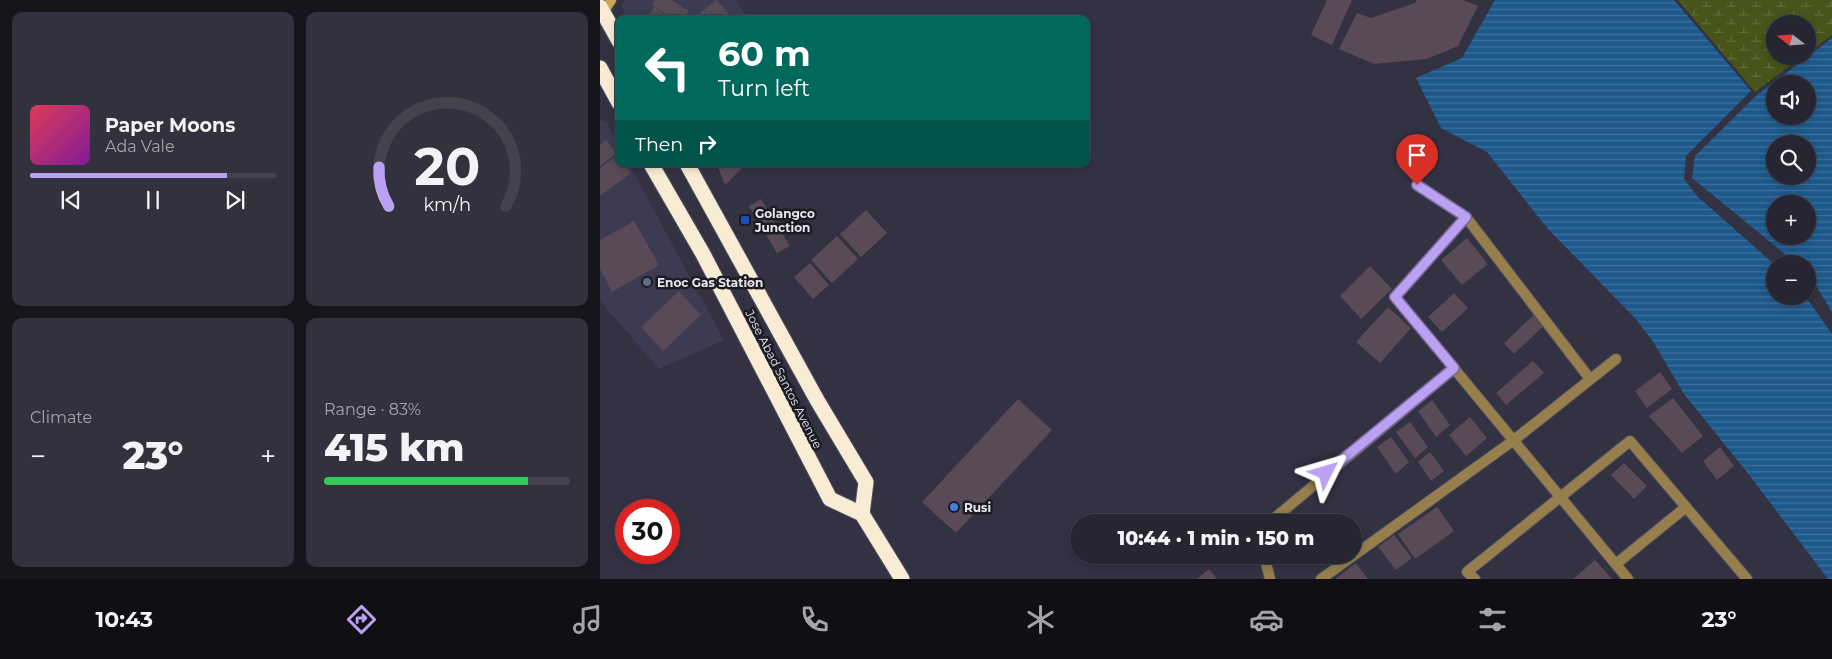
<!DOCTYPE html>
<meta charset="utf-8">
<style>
:root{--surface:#262632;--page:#32323e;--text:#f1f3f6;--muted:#a4a5ac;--line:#42434d;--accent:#bca0f2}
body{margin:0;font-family:Montserrat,sans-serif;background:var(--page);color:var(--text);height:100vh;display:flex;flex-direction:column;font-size:19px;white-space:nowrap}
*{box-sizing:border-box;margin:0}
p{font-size:16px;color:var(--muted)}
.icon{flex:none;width:28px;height:28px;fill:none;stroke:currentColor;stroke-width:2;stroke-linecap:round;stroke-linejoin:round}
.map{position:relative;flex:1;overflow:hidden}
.side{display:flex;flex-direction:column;gap:12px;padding:12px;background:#15151c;width:600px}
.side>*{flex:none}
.top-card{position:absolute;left:15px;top:15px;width:475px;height:152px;border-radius:10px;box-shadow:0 2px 8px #0003,0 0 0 1px var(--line);background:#00695c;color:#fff;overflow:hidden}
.needle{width:32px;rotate:287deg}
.buttons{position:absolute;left:1166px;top:15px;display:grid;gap:10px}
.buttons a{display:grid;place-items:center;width:50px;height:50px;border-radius:50%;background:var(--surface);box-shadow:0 2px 8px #0003,0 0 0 1px var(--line);font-size:25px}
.speed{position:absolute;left:15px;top:499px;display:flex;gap:10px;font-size:25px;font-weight:700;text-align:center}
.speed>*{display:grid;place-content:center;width:65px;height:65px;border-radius:50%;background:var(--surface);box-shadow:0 2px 8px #0003,0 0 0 1px var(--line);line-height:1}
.speed .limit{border:8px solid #d22;background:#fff;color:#111}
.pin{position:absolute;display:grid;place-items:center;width:42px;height:42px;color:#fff;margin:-51px -21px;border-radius:50% 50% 50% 0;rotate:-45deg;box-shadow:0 0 5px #0007}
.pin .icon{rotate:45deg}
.me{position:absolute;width:55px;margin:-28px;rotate:50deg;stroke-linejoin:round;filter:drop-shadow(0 0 4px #0008)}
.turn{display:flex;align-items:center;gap:18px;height:105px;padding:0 20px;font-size:22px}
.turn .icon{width:65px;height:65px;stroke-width:2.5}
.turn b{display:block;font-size:35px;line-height:42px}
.then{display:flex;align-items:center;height:48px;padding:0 20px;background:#0003;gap:10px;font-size:19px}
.big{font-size:38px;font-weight:800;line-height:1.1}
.side .card{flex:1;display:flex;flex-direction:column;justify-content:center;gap:8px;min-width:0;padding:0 18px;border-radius:10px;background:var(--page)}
.side .dial{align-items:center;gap:0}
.dial svg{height:130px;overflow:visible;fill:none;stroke:var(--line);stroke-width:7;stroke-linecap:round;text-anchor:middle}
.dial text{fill:var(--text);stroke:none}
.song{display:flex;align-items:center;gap:15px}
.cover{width:60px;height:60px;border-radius:8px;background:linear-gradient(135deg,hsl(350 70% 55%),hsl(290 70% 35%))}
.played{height:5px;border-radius:2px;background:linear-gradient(90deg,var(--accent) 80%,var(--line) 80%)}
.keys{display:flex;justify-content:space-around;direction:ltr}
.heat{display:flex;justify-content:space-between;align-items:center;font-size:28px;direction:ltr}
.charge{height:8px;border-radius:4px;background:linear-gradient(90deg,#34c759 83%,var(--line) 0)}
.side .tiles{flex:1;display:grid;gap:12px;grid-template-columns:repeat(2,1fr)}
.trip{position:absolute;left:470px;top:514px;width:292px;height:50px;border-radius:25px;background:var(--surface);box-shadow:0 2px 8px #0003,0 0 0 1px var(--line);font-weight:800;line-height:50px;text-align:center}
.tabs{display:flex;height:80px;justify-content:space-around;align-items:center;background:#0f0f14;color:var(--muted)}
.tabs .icon{width:35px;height:35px}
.tabs .active{color:var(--accent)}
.tabs b{font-size:22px;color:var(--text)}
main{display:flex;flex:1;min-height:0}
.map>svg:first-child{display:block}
</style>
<main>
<section class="side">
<div class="tiles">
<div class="card">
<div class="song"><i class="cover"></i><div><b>Paper Moons</b><p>Ada Vale</p></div></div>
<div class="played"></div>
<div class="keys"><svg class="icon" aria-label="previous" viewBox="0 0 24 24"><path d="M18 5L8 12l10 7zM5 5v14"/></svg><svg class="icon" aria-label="pause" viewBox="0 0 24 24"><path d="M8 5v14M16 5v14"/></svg><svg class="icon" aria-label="next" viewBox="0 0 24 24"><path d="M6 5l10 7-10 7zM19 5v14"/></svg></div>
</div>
<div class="card dial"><svg viewBox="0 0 100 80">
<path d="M14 69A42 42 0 1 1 86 69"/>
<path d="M14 69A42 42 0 0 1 8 45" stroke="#bca0f2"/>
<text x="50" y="56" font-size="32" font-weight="700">20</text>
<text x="50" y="72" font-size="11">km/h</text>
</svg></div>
<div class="card"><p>Climate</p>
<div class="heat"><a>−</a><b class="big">23°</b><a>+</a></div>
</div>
<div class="card"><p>Range · 83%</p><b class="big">415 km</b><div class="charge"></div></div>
</div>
</section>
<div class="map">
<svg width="1232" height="579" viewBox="0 0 1232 579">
<defs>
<pattern id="wetland-marsh" width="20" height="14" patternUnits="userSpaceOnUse" patternTransform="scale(1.25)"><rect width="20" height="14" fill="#47541a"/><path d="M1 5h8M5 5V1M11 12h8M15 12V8" fill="none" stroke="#626d3c"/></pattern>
<pattern id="water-rules" width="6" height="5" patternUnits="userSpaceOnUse" patternTransform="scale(1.25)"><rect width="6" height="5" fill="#1e598c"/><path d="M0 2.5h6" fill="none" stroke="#3f719d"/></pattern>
</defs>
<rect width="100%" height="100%" fill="#323243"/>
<g fill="#3c3b52">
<polygon points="25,0 136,0 148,19 28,19 21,5"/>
<polygon points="0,119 7,123 19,145 19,164 29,164 124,340 59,369 0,301"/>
</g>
<polygon fill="url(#wetland-marsh)" points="1078,0 1232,0 1232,35 1208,53 1208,24 1175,24 1175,56 1203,56 1155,92"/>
<g fill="url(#water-rules)" fill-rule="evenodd">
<polygon points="895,0 1074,0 1151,91 1086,156 1084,179 1097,196 1175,265 1175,296 1205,296 1232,334 1232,579 1228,579 1150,476 1084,394 1054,343 1035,318 948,229 887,152 841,128 816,78 862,58"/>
<path d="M1232,38V312L1208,273V264H1197L1092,178L1095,156L1157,95ZM1175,84H1208V116H1175ZM1175,144H1208V176H1175ZM1175,204H1208V236H1175Z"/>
</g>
<g fill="#5a4956">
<polygon points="55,0 71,0 89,11 84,19 74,19 52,5"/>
<polygon points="116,0 117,0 133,19 103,19 99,14"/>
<polygon points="727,0 752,0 732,45 711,35"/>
<polygon points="817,0 862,0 878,6 858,46 827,59 774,64 739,49 757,13 771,18 815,3"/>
<polygon points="54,7 71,19 47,19"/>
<polygon points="6,140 17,153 0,166 0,145"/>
<polygon points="17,155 19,164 24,164 31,173 0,196 0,168"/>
<polygon points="117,164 146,164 125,185"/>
<polygon points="161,199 190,246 177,253 149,206"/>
<polygon points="266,210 287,233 261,257 240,234"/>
<polygon points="34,221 59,265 12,292 0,269 0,240"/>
<polygon points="237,236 258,259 232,283 211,260"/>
<polygon points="867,238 888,264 862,285 841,260"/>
<polygon points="210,263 229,285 213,299 194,277"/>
<polygon points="770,266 792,289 761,319 740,296"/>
<polygon points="79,291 101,315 63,351 41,327"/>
<polygon points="854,293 868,308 842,332 828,317"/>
<polygon points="788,307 811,328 780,363 756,342"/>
<polygon points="937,312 947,323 914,354 904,343"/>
<polygon points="933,361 944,373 906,405 896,393"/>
<polygon points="1060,372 1072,389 1047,408 1035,391"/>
<polygon points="1073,398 1103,436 1082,453 1049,416"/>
<polygon points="418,399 452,430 356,533 322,502"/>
<polygon points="832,400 850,425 836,437 818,411"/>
<polygon points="870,417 887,438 866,456 849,435"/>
<polygon points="810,422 828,447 815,458 796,432"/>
<polygon points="791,437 809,462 796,474 777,447"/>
<polygon points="1120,447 1134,466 1117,480 1103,461"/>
<polygon points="830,452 844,471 831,481 818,462"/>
<polygon points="1024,463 1047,486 1034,499 1011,475"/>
<polygon points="837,507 854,531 815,559 798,534"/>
<polygon points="794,535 812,558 796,570 778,547"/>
<polygon points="995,560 1012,579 973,579"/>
<polygon points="756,563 768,579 735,579"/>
<polygon points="609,569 617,579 597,579"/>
</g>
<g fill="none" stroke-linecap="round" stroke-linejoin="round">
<defs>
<g id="street">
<polyline points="817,185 866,217 990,379"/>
<polyline points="866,217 795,297 1028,579"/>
<polyline points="670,522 854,368"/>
<polyline points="664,555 670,579"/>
<polyline points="1016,564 1086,507"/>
<polyline points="721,579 914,440 1016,359"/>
<polyline points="875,579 867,572 1030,441 1147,579"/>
</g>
<polyline id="secondary" points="3,12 11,0"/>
<g id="highway">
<polyline points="0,7 19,41"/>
<polyline points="0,68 19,103"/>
<polyline points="51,164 103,254 230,499 262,514 302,579"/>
<polyline points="87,164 217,400 266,482 262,514"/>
</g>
</defs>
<use href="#street" stroke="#4f4f5f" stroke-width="12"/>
<use href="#secondary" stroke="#4f4f5f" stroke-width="12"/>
<use href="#highway" stroke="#4f4f5f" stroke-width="17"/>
<use href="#street" stroke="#967e4d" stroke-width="10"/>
<use href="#secondary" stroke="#cea755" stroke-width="10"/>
<use href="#highway" stroke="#f8ecd5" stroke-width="15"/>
</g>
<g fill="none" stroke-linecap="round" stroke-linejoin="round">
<defs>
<polyline id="route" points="726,473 854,368 795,297 866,217 817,185"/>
</defs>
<use href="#route" stroke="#7a689d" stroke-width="12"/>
<use href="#route" stroke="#bca0f2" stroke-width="9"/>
</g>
<rect fill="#1a4fb4" stroke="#1b1b23" stroke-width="2" x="140" y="215" width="10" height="10" rx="2.5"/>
<circle fill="#5c6f8a" stroke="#1b1b23" stroke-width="2" cx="47" cy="282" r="5"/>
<circle fill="#3f7fe0" stroke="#1b1b23" stroke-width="2" cx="354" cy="507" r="5"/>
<g text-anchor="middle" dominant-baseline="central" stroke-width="5" stroke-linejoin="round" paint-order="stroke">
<g font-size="12" font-weight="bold" fill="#e6e6f2" stroke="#1b1b23" text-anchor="start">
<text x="155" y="213">Golangco<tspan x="155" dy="14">Junction</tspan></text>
<text x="57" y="282">Enoc Gas Station</text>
<text x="364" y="507">Rusi</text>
</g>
<g font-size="12" fill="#e6e6f2" stroke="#1b1b23">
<text transform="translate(184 379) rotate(63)">Jose Abad Santos Avenue</text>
</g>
</g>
</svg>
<div class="buttons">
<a><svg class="needle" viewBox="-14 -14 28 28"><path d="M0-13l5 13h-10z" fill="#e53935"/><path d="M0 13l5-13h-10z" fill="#a4a5ac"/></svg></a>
<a><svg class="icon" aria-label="sound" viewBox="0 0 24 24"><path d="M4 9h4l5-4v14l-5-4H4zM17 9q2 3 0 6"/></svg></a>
<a><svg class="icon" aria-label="search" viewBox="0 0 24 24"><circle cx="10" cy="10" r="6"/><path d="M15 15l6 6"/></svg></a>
<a>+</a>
<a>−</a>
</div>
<div class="speed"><div class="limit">30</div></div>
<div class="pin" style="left:817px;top:185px;background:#d93025"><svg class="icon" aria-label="arrive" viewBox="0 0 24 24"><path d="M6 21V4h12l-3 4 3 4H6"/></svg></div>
<svg class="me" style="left:726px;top:473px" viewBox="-20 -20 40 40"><path d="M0-17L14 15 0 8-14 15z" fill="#bca0f2" stroke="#fff" stroke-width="4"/></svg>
<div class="trip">10:44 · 1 min · 150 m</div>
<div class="top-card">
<div class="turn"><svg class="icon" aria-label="left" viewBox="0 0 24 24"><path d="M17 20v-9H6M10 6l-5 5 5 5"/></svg><div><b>60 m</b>Turn left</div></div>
<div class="then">Then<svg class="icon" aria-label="right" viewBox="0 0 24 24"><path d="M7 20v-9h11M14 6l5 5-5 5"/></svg></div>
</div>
</div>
</main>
<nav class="tabs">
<b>10:43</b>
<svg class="icon active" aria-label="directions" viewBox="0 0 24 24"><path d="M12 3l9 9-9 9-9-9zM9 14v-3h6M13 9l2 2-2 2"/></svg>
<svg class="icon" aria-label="music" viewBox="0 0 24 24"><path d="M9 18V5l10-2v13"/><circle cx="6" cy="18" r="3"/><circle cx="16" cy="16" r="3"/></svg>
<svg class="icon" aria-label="phone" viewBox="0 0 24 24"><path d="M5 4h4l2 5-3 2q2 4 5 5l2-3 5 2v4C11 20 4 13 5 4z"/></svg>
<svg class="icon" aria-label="climate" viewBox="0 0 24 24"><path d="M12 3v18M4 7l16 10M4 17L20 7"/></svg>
<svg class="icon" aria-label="car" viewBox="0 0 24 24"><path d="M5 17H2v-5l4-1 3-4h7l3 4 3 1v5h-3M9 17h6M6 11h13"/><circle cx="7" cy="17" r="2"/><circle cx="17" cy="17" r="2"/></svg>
<svg class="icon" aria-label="filters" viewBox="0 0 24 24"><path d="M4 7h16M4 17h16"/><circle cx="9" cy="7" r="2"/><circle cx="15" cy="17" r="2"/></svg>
<b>23°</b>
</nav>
